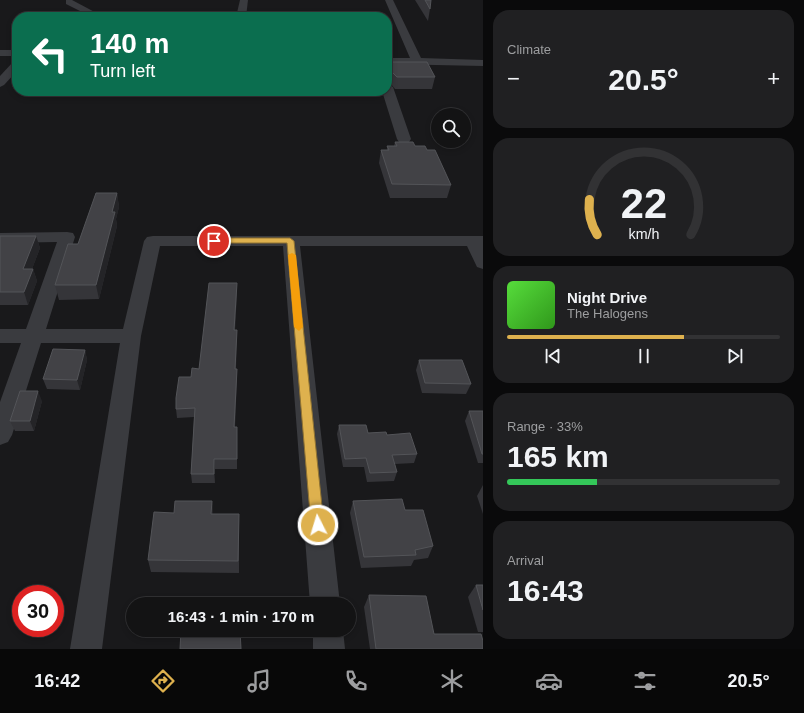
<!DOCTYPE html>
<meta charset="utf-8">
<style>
:root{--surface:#131314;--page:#202022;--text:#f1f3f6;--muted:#9d9ea0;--line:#323234;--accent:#deb14e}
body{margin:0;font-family:Helvetica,sans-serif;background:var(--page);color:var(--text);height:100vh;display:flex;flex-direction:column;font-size:15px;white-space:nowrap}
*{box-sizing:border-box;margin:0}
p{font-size:13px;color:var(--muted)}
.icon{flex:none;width:22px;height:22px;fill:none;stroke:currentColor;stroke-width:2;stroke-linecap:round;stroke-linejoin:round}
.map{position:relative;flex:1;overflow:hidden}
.drawer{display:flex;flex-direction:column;gap:10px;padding:10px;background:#0a0a0b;width:321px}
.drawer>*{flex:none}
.top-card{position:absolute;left:12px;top:12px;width:380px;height:84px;border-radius:16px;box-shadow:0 2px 6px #0003,0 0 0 1px var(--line);background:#0b6e4f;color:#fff;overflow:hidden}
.controls{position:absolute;left:431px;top:108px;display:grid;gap:8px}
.controls a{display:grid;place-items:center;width:40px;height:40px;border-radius:50%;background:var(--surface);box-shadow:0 2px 6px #0003,0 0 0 1px var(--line);font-size:20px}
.speed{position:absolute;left:12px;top:585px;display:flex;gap:8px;font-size:20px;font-weight:700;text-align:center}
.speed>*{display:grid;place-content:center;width:52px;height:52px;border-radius:50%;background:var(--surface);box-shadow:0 2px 6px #0003,0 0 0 1px var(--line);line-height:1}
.speed .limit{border:6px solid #d22;background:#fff;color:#111}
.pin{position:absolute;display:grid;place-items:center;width:34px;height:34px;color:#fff;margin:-17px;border:2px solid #fff;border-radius:50%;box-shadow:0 1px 4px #0007}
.me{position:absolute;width:44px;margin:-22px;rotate:355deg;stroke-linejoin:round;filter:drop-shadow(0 0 3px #0008)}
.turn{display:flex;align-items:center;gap:14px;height:84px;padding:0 12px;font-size:18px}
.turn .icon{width:52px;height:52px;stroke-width:2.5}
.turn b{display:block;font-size:28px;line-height:34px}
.big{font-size:30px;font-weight:800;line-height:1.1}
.drawer .tile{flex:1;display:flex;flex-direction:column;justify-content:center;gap:6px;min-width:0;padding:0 14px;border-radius:16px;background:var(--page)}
.drawer .dial{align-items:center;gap:0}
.dial svg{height:104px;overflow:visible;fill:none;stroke:var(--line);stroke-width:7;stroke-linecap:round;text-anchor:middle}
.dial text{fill:var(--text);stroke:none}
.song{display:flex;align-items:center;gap:12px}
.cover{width:48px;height:48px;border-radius:6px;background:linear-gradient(135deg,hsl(110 70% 55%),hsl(110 70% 35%))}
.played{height:4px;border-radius:2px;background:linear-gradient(90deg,var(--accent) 65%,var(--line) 65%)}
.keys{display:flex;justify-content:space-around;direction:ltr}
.heat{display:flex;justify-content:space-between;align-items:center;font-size:22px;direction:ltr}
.charge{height:6px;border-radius:3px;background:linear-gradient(90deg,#34c759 33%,var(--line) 0)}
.trip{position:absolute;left:126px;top:597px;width:230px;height:40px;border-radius:20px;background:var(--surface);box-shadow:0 2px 6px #0003,0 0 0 1px var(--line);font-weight:800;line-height:40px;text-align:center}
.tabs{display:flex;height:64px;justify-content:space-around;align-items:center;background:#080808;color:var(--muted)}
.tabs .icon{width:28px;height:28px}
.tabs .active{color:var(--accent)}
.tabs b{font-size:18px;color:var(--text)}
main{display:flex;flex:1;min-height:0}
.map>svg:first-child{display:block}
</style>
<main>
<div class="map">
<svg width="483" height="649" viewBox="0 0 483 649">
<rect width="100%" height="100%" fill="#19191b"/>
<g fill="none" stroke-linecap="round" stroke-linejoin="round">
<g fill="#3a3b3f" fill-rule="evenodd">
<polygon points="66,0 72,0 104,17 92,17 66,4"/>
<polygon points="240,0 248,0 246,17 236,17"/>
<polygon points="385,0 393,0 421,58 483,60 483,66 387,64 387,58 410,58"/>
<rect x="0" y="50" width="17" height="6"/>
<polygon points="17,61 17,71 4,85 0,87 0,76 13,62"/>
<polygon points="387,83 393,87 411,139 409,142 399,142 397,139 382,91 387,91"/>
<polygon points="67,232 73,233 75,237 46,329 123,329 144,241 147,237 153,236 483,236 483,269 477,267 467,246 300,246 340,604 310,604 283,246 160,246 141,336 102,649 70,649 120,343 41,343 12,435 8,442 0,445 0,402 21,343 0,343 0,329 26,329 57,242 0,243 0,233"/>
<polygon points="313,630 343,630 345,649 313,649"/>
</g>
</g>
<g fill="#353539">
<polygon points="415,0 431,0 430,9 428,21"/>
<polygon points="388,62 435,77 432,89 395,89 390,83 387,75 387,69"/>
<polygon points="395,142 415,146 427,150 451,185 447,198 390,198 379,163 381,150 387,150 387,146 394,146"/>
<polygon points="117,193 119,207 116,219 117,226 99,299 59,300 55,285 78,244"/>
<polygon points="0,236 36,236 40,248 32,269 33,269 37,281 28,305 0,305"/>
<polygon points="237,293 235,330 237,330 236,369 237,369 237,378 235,427 237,427 237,469 215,469 215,483 192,483 191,474 194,417 177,418 176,409 191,377 199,369"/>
<polygon points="85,350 87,360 80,390 47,389 43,379"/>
<polygon points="419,360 471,384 466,394 422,393 416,370"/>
<polygon points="42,401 34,431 15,431 10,421"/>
<polygon points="469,411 483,411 483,463 478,463 465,421"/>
<polygon points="339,425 368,433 387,435 417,454 414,463 395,464 397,472 394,481 367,482 364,467 343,467 337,434"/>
<polygon points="483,485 483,514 477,496"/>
<polygon points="212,501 213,514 239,514 239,573 151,572 148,560 174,513"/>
<polygon points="353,501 405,510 433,546 428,558 414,560 411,566 361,568 350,513"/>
<polygon points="476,585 483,585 483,632 478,632 468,597"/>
<polygon points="369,595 434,634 483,649 370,649 364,607"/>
</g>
<g fill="#242427">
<polygon points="117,193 119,207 116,219 117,226 99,299 96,285 112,212"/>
<polygon points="36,236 40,248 27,282 23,269"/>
<polygon points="33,269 37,281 28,305 24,292"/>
<polygon points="237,283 237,293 234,340 234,330"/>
<polygon points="237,330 237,340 235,378 235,369"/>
<polygon points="85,350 87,360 80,390 77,380"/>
<polygon points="237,369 237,378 234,436 234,427"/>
<polygon points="38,391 42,401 34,431 30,421"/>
<polygon points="214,459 215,469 215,483 214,474"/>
<polygon points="212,501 213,515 211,514"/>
</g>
<g fill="#424246" stroke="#535458">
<polygon points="425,0 431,0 430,9"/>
<polygon points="388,62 427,62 435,77 397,77 392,72"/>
<polygon points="395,142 413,142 415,146 425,146 427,150 435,150 451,185 392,184 381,150 389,150 387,146 397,146"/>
<polygon points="96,193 117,193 112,212 115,212 96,285 55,285 68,244 78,244"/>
<polygon points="0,236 36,236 23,269 33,269 24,292 0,292"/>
<polygon points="209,283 237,283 234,330 237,330 235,369 237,369 234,427 237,427 237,459 214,459 214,474 191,474 195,408 176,409 176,398 179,377 191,377 192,368 199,369"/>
<polygon points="53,349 85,350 77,380 43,379"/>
<polygon points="419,360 462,360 471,384 425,383"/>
<polygon points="20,391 38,391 30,421 10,421"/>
<polygon points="469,411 483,411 483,454 482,454"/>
<polygon points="339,425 366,425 368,433 386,432 387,435 410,433 417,454 392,455 397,472 370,473 366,458 345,459"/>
<polygon points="402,499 405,510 423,510 433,546 415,550 416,555 364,557 353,501"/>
<polygon points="175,501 212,501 211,514 239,514 238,561 148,560 154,512 174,513"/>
<polygon points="476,585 483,585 483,610"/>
<polygon points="369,595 426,596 434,634 481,634 483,641 483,649 376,649"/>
<polygon points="240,601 240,604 182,604 182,602"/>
<polygon points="181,630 240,630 241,649 180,649"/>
</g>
<polygon fill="#deb14e" stroke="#907333" points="290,238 294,241 324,525 322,529 318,531 313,529 311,525 287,243 214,243 210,241 214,238"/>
<polygon fill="#f59e0b" points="292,253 296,255 303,327 299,331 294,327 288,255"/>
</svg>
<div class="controls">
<a><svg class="icon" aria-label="search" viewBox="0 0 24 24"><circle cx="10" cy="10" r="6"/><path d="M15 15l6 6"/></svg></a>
</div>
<div class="speed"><div class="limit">30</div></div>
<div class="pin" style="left:214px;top:241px;background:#d93025"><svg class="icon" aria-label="arrive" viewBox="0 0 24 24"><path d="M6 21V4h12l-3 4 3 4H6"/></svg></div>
<svg class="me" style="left:318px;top:525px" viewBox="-20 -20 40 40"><circle r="17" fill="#deb14e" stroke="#fff" stroke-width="3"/><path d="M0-11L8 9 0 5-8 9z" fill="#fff"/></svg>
<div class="trip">16:43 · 1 min · 170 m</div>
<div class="top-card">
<div class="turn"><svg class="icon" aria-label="left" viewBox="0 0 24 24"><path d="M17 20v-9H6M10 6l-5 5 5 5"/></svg><div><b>140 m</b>Turn left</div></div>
</div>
</div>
<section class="drawer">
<div class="tile"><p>Climate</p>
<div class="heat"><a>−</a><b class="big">20.5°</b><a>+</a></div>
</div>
<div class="tile dial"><svg viewBox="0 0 100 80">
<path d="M14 69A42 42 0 1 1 86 69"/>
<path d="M14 69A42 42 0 0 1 8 42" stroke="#deb14e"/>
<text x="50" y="56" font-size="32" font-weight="700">22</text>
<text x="50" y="72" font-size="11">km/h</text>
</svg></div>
<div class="tile">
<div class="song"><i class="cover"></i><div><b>Night Drive</b><p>The Halogens</p></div></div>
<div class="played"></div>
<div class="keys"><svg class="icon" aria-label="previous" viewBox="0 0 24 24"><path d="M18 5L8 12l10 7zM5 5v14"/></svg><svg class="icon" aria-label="pause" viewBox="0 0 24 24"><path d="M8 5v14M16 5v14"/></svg><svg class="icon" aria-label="next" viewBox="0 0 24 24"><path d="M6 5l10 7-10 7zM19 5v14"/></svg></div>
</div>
<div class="tile"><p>Range · 33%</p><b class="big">165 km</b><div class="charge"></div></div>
<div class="tile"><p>Arrival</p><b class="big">16:43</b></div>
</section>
</main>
<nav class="tabs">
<b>16:42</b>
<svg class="icon active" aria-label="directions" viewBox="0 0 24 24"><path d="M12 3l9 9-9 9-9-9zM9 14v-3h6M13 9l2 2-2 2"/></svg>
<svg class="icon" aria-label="music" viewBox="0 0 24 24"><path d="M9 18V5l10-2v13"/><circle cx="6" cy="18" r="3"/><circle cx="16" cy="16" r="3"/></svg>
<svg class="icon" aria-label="phone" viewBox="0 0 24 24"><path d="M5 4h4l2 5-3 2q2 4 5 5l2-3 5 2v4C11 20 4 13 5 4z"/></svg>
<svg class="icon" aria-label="climate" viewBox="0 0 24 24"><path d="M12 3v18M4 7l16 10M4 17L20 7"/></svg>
<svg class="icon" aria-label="car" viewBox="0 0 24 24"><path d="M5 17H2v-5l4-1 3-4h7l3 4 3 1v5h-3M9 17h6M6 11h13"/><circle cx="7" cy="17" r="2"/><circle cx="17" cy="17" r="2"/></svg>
<svg class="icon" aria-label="filters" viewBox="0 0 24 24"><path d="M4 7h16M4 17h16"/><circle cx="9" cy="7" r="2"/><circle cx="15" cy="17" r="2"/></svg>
<b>20.5°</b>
</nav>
